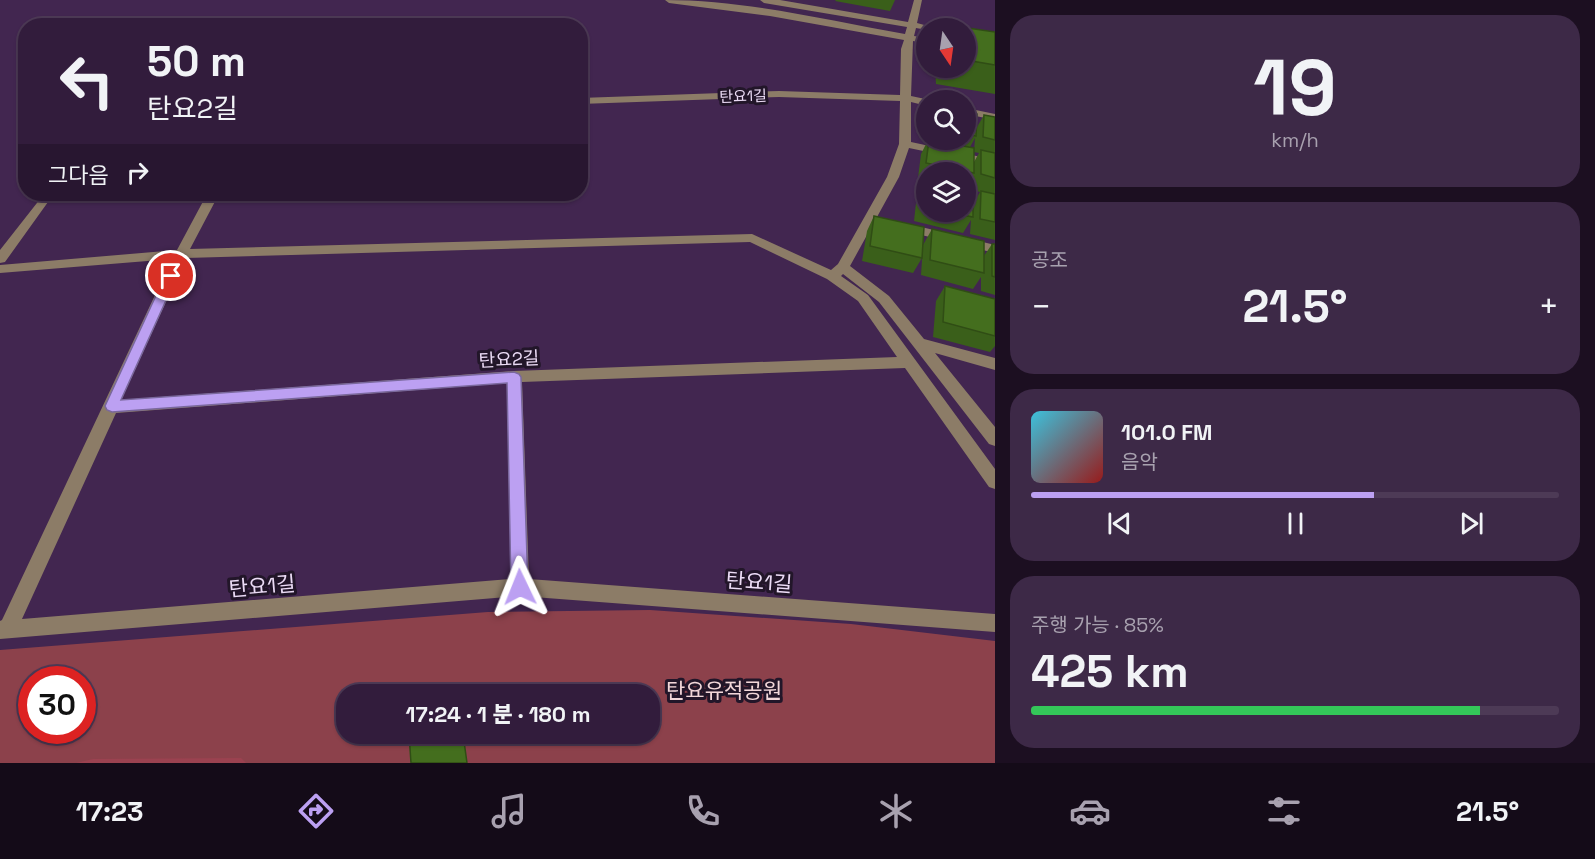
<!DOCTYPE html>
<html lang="ko">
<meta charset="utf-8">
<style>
:root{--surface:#321c3c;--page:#3d2947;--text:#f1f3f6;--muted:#a8a1af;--line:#4d3a56;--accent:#bca0f2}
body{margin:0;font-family:"Space Grotesk","Noto Sans KR",sans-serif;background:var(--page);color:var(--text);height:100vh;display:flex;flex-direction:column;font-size:22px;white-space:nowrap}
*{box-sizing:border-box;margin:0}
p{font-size:20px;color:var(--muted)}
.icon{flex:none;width:33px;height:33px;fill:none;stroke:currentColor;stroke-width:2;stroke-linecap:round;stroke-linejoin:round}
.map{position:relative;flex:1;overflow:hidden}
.details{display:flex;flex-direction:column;gap:15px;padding:15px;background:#1c0f21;width:600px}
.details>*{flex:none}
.guide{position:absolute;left:18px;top:18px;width:570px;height:183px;border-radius:24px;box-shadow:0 2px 4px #0004,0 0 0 2px var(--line);background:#321c3c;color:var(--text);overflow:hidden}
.needle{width:39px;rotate:167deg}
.fabs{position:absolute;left:916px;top:18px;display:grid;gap:12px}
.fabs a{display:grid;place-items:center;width:60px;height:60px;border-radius:50%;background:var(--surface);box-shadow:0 2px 4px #0004,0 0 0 2px var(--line);font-size:30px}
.speed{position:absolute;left:18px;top:666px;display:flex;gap:12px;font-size:30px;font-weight:700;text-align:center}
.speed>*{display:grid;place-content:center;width:78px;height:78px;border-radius:50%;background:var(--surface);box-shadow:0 2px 4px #0004,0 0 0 2px var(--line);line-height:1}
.speed .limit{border:9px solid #d22;background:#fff;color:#111}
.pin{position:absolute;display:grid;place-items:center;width:51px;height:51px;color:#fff;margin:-26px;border:3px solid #fff;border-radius:50%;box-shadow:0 2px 6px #0007}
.me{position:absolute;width:66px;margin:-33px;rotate:358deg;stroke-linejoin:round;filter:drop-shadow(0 0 4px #0008)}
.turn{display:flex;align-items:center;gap:21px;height:126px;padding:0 30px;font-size:27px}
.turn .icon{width:78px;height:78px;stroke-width:2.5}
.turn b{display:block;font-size:42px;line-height:51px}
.then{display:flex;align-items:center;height:57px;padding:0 30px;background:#0003;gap:12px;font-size:22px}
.big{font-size:45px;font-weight:800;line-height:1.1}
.details .tile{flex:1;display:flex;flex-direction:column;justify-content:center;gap:9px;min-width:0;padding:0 21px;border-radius:24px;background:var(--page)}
.details .dial{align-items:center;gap:0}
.dial b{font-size:78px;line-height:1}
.song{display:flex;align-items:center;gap:18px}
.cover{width:72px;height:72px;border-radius:9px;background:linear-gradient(135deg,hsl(190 70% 55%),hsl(0 70% 35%))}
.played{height:6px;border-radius:3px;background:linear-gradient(90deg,var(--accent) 65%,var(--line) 65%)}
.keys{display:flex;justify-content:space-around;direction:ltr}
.heat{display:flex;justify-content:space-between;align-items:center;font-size:33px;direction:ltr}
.charge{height:9px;border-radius:4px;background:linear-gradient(90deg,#34c759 85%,var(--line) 0)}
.trip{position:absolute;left:336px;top:684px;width:324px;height:60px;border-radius:24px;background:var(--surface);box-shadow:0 2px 4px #0004,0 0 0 2px var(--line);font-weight:800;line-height:60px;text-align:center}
.dock{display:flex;height:96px;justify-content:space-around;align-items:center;background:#140b18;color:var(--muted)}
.dock .icon{width:42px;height:42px}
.dock .active{color:var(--accent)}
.dock b{font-size:27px;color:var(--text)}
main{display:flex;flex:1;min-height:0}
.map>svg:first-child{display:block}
</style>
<main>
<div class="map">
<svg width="995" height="763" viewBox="0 0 995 763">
<rect width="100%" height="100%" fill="#422650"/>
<path fill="#8c414b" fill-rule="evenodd" d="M650,610L851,624L995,641V763H0V650L488,612ZM32,680H82V730H32ZM346,694H650V734H346Z"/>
<polygon fill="#9b4250" points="241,758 246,763 76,763 93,759"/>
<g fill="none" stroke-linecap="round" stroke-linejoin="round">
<g fill="#8c7c67" fill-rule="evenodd">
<path d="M665,0C745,0 826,20 905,34L907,27L764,3L760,0H780L908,22L914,0H922L917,23L935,28L927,30L916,28L914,36L927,38V44L913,41L911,96L930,100H927V106L911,102V142L995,160V166L909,148L899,177L850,266L889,296L924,339L995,358V370L935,353L995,427V446L989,444L879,302L843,274L841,276L868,295L995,469V489L989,487L905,368L522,382L529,579L995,614V632L520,596L0,639V621L2,620L172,259L0,273V265L177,250L207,194H219L190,249L752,234L831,270L838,264L887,177L899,144L900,101L779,97L580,104V98L779,91L900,95L901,49L904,40L770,16L669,3ZM750,242L827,279L858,301L897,357L514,371L121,400L186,258ZM507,383L511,579L22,619L116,413Z"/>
<polygon points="966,108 995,114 995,120 966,114"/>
<polygon points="44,194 57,194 48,202 5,262 0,263 0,250"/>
<polygon points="905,223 995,245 995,253 901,230 899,227"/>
</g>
</g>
<g fill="#3a5f1a" fill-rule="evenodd">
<polygon points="836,0 895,0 890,11 835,1"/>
<polygon points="966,28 995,32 995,94 936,84 935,68 966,68"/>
<path d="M966,111L977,127L984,115L995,117V240L970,234L971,220L963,233L914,221L917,194L925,180L918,178L921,154L927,142H924L926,120L927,119V140H966ZM975,138L974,152L979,153L974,162L970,147ZM927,172H966V186L972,176L971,189L966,212H927ZM973,190L980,192L973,204Z"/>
<polygon points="874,216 922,258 913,273 862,261 867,231"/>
<polygon points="932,229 984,256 992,244 995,244 995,295 981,291 981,277 973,289 921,275 923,245"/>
<polygon points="945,286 995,299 995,346 990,352 933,337 936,301"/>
</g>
<g fill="#446e1e" stroke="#304d15" stroke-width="1.5">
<polygon points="961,27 995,32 995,65 966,60 966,28 956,28"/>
<polygon points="966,111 977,114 976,136 966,134"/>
<polygon points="984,115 995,117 995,140 983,137"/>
<polygon points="929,140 974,148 974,173 926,163"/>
<polygon points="981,150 995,153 995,178 981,174"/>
<polygon points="925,179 927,179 927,207 923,206"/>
<polygon points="966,188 973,189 973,217 947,212 966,212"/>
<polygon points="981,191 995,194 995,222 980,219"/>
<polygon points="874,216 924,227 922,258 870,246"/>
<polygon points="932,229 984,241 984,273 930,260"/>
<polygon points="992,244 995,244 995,277 992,276"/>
<polygon points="945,286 995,299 995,336 943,322"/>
<polygon points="456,686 457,694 414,694"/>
<polygon points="409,734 463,734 467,763 411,763"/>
</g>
<polygon fill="#bca0f2" stroke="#7a689d" stroke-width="1.5" points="171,271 177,276 121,400 514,372 519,374 521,377 528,587 526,593 520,595 514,593 511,587 507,383 112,412 107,410 105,406 165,276"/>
<g text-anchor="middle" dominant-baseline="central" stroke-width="6" stroke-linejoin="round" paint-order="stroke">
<g font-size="15" fill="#ebdbf5" stroke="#221629">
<text transform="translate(743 96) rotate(-2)">탄요1길</text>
</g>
<g font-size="18" fill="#ebdbf5" stroke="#221629">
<text transform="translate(509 359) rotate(-3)">탄요2길</text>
</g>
<g font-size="21" fill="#ebdbf5" stroke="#221629">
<text transform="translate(759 582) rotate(4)">탄요1길</text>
<text transform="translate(262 586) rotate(-5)">탄요1길</text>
</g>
<g font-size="21" fill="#f2d7d9" stroke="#221629">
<text x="724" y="690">탄요유적공원</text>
</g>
</g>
</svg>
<div class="fabs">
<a><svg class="needle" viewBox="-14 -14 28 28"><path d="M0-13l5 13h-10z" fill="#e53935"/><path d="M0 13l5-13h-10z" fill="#a8a1af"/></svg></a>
<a><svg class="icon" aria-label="search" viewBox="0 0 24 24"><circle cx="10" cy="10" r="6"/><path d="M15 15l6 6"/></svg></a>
<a><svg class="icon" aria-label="layers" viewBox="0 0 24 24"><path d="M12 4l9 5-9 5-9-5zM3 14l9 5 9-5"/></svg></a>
</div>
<div class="speed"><div class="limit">30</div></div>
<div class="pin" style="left:171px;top:276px;background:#d93025"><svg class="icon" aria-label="arrive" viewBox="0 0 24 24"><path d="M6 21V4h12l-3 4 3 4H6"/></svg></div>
<svg class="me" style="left:520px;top:587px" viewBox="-20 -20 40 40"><path d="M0-17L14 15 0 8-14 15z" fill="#bca0f2" stroke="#fff" stroke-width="4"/></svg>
<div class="trip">17:24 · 1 분 · 180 m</div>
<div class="guide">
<div class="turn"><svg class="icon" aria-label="left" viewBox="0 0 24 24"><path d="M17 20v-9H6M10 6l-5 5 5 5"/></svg><div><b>50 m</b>탄요2길</div></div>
<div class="then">그다음<svg class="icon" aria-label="right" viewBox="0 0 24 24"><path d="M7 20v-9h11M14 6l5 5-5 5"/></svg></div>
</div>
</div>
<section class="details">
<div class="tile dial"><b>19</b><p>km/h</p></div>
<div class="tile"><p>공조</p>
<div class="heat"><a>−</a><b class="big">21.5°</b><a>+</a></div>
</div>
<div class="tile">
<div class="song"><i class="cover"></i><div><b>101.0 FM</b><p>음악</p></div></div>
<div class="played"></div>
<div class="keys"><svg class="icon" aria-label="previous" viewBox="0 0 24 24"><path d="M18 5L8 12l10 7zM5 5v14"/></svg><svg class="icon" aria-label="pause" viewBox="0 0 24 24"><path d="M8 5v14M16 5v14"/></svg><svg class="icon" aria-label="next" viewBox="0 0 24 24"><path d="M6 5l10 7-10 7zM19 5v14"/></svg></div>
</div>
<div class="tile"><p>주행 가능 · 85%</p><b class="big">425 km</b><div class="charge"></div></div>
</section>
</main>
<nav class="dock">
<b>17:23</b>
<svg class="icon active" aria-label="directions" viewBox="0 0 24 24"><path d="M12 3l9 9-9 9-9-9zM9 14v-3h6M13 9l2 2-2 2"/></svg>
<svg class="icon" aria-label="music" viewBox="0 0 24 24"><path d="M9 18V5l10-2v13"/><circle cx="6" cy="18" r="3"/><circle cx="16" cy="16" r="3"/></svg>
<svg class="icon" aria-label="phone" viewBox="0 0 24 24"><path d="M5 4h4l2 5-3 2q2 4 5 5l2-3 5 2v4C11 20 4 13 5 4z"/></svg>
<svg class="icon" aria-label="climate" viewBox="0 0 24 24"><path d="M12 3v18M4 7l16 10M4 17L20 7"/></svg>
<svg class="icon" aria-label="car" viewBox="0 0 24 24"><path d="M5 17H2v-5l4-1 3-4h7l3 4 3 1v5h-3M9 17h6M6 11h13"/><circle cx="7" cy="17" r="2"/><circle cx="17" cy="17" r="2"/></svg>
<svg class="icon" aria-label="filters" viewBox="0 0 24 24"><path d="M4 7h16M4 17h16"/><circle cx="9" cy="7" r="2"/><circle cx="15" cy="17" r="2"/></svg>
<b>21.5°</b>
</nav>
